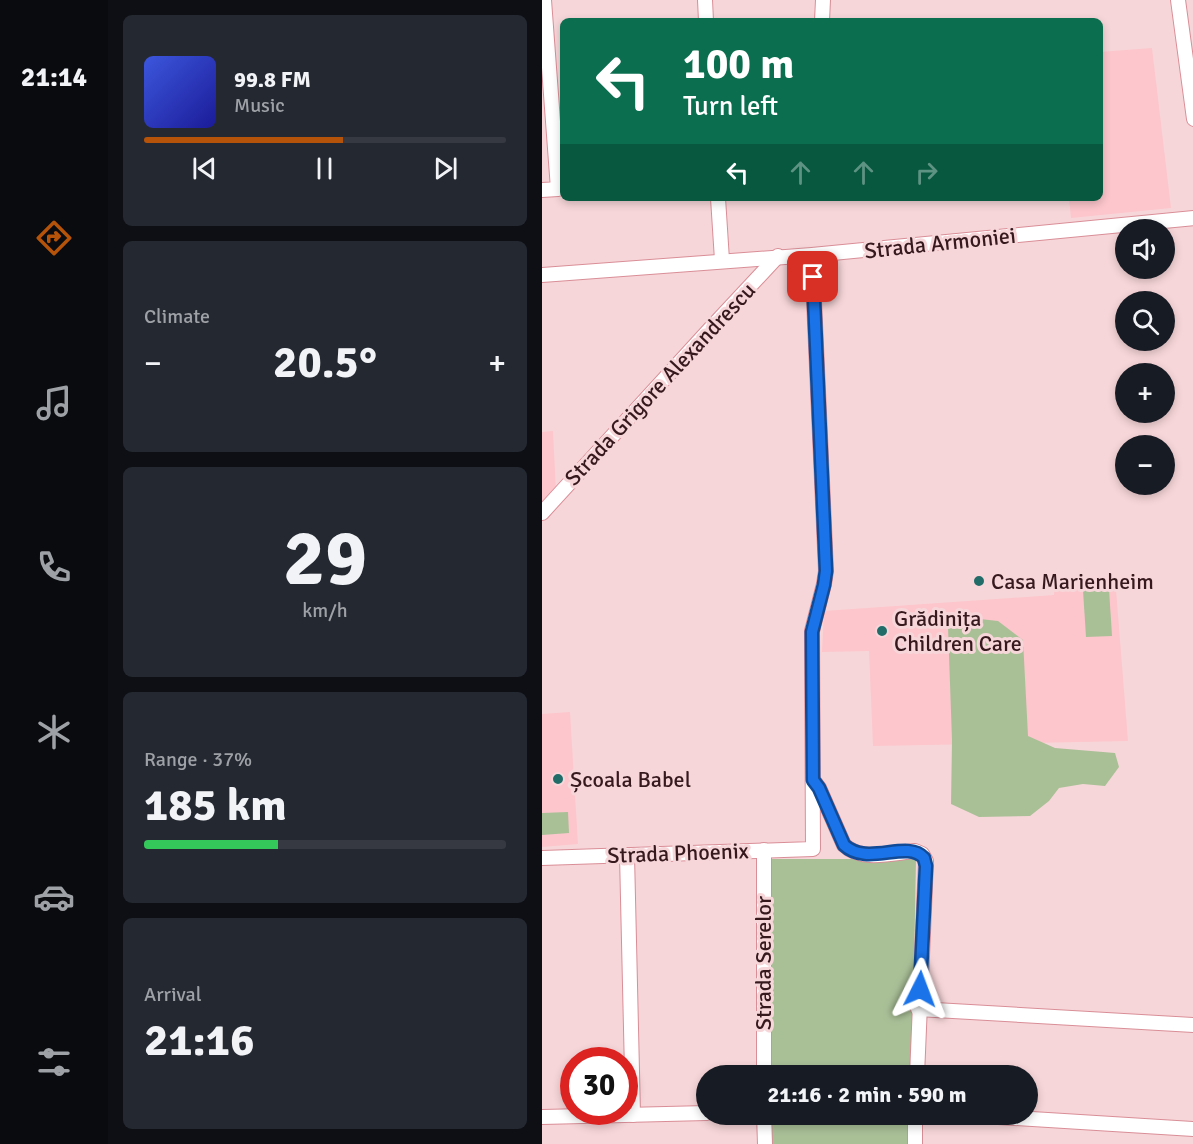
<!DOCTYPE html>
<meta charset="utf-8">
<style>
:root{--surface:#171b24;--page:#242831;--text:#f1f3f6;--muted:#9ea1a6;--line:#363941;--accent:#b45309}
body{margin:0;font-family:Signika,sans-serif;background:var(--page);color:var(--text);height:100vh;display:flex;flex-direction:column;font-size:22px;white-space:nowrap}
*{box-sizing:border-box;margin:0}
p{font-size:20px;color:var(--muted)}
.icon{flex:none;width:33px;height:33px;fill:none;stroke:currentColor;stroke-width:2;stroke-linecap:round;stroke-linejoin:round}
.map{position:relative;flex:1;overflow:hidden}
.details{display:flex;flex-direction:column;gap:15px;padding:15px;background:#0d0f14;width:434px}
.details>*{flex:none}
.top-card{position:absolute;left:18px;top:18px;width:543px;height:183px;border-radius:9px;box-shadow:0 3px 9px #0003;background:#0b6e4f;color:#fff;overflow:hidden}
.tools{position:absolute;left:573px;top:219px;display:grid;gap:12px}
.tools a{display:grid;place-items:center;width:60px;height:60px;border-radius:50%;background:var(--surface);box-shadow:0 3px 9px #0003;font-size:30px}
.speed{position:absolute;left:18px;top:1047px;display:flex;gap:12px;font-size:30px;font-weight:700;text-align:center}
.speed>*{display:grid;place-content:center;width:78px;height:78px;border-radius:50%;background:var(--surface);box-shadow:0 3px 9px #0003;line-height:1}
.speed .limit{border:9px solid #d22;background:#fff;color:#111}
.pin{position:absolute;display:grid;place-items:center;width:51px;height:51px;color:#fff;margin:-26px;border-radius:12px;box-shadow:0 3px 9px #0006}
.me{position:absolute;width:66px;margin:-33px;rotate:3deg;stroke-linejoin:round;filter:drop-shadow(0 0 4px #0008)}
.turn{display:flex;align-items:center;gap:21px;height:126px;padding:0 24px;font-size:27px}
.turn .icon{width:78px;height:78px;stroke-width:2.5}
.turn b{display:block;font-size:42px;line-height:51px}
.lanes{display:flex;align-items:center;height:57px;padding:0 24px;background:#0003;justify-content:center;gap:30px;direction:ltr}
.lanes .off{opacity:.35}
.big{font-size:45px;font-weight:700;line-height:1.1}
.details .widget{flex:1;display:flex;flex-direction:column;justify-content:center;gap:9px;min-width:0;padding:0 21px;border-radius:9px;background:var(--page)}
.details .dial{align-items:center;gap:0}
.dial b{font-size:78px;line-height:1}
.song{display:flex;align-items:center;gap:18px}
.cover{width:72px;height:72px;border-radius:9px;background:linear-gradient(135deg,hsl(230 70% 55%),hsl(240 70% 35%))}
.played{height:6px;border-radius:3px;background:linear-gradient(90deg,var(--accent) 55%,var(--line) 55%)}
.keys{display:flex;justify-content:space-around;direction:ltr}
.heat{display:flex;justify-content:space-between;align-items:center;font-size:33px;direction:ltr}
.charge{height:9px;border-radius:4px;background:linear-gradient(90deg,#34c759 37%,var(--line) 0)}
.trip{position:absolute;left:154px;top:1065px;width:342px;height:60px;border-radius:30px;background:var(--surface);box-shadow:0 3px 9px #0003;font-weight:700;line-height:60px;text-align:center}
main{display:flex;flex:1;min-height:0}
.dock{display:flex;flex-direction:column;width:108px;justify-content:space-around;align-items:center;background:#090b0e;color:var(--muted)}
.dock .icon{width:42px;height:42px}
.dock .on{color:var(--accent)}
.dock b{font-size:27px;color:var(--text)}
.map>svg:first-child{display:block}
</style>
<main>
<nav class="dock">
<b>21:14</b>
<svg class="icon on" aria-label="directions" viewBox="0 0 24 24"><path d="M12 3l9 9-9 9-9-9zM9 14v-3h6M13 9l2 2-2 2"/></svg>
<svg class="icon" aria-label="music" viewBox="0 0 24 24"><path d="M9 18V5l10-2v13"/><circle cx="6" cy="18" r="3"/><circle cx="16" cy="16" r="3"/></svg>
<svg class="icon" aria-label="phone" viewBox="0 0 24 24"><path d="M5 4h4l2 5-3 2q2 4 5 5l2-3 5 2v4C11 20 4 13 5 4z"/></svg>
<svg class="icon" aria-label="climate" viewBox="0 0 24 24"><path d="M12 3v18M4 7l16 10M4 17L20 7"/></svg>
<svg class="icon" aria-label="car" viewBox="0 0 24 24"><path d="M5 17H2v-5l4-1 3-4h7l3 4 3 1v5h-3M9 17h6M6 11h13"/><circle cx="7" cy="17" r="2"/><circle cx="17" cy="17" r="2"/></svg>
<svg class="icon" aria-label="filters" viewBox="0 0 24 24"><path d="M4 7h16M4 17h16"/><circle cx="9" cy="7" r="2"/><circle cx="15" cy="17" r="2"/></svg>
</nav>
<section class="details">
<div class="widget">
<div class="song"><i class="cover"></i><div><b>99.8 FM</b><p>Music</p></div></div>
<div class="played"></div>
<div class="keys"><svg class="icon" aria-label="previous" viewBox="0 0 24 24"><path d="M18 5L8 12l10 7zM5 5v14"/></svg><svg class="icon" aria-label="pause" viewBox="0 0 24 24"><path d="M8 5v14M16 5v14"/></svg><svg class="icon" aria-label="next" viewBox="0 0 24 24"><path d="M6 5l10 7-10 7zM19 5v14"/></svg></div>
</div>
<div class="widget"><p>Climate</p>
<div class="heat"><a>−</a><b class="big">20.5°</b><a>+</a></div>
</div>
<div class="widget dial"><b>29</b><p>km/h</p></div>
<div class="widget"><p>Range · 37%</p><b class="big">185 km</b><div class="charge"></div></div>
<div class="widget"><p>Arrival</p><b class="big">21:16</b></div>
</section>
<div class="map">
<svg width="652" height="1144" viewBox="0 0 652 1144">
<rect width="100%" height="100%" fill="#f7d6d9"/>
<g fill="#fcc6cc">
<polygon points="610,48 629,208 529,218 527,198 558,198 558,52"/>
<polygon points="11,431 14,492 0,507 0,432"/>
<polygon points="573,577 586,741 331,746 327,651 280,652 282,611 512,595 513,579"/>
<polygon points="28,712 36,844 0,847 0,714"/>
</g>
<g fill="#a9c097">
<polygon points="567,589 570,636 544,637 541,590"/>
<polygon points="420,617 456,621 481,640 486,736 513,748 573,753 577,767 563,786 541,784 517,788 507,801 488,816 437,817 409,804 410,740 406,627"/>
<polygon points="26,812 27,833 0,835 0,813"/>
<polygon points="227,859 374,859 370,1075 228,1075"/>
<polygon points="228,1115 369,1115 369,1144 229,1144"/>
</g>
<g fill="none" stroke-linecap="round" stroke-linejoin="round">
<defs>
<g id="minor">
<polyline points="163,0 164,21"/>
<polyline points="636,0 652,119"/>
<polyline points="280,21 281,0"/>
<polyline points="0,190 16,189 2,0"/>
<polyline points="176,198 180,260"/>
<polyline points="0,275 270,255 652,218"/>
<polyline points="0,513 168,329 236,256"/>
<path d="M271,780L277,788L302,845C320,862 350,853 373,851L380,854L384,861L375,1076"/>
<polyline points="222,850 222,1076"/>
<polyline points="85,855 91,1115"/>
<polyline points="0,858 271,849 270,631 282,584 284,571 270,255"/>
<polyline points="376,1009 652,1025"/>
<polyline points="222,1114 223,1144"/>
<polyline points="408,1114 652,1129"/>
<polyline points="0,1117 165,1113"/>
<polyline points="373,1144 373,1114"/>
</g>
</defs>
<use href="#minor" stroke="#d98e97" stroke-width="16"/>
<use href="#minor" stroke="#fff" stroke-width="14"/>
</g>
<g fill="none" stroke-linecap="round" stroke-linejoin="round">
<defs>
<path id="route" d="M271,277L284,571L282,585L270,632L271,780L277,788L302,845C325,867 365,839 382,858L384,866L378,989"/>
</defs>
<use href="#route" stroke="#114b97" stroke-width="15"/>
<use href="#route" stroke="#1a73e8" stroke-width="10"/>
</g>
<g fill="#216c69" stroke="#f7d6d9" stroke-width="2">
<circle cx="437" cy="581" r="6"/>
<circle cx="340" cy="631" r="6"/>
<circle cx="16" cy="779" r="6"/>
</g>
<g text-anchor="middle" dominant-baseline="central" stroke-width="6" stroke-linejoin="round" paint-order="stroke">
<g font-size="22" fill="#35191d" stroke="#f7d6d9">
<text transform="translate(398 243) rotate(-6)">Strada Armoniei</text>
<text transform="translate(118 384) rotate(-47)">Strada Grigore Alexandrescu</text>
<text transform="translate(136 853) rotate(-2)">Strada Phoenix</text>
<text transform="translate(221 963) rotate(-90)">Strada Serelor</text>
</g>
<g font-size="22" fill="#35191d" stroke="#f7d6d9" text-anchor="start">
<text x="449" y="581">Casa Marienheim</text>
<text x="352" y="618">Grădinița<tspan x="352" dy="25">Children Care</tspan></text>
<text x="28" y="779">Școala Babel</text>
</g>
</g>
</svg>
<div class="tools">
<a><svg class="icon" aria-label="sound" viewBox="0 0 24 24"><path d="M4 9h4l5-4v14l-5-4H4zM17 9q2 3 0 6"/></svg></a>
<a><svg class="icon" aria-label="search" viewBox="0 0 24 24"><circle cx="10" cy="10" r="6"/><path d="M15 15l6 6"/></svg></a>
<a>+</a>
<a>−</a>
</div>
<div class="speed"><div class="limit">30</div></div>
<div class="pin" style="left:271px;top:277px;background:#d93025"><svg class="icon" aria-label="arrive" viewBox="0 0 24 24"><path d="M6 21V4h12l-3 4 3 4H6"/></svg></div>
<svg class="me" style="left:378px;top:989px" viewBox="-20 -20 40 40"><path d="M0-17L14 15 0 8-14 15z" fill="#1a73e8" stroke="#fff" stroke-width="4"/></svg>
<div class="trip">21:16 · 2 min · 590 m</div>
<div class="top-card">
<div class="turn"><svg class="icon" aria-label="left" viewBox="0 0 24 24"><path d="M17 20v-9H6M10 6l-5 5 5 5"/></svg><div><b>100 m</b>Turn left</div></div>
<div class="lanes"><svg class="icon" aria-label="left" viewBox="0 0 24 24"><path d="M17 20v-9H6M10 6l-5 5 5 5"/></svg><svg class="icon off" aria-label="ahead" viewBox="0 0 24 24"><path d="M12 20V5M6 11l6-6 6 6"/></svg><svg class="icon off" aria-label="ahead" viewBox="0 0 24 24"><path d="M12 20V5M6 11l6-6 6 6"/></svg><svg class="icon off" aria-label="right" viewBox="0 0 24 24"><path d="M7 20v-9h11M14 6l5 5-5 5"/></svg></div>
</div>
</div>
</main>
